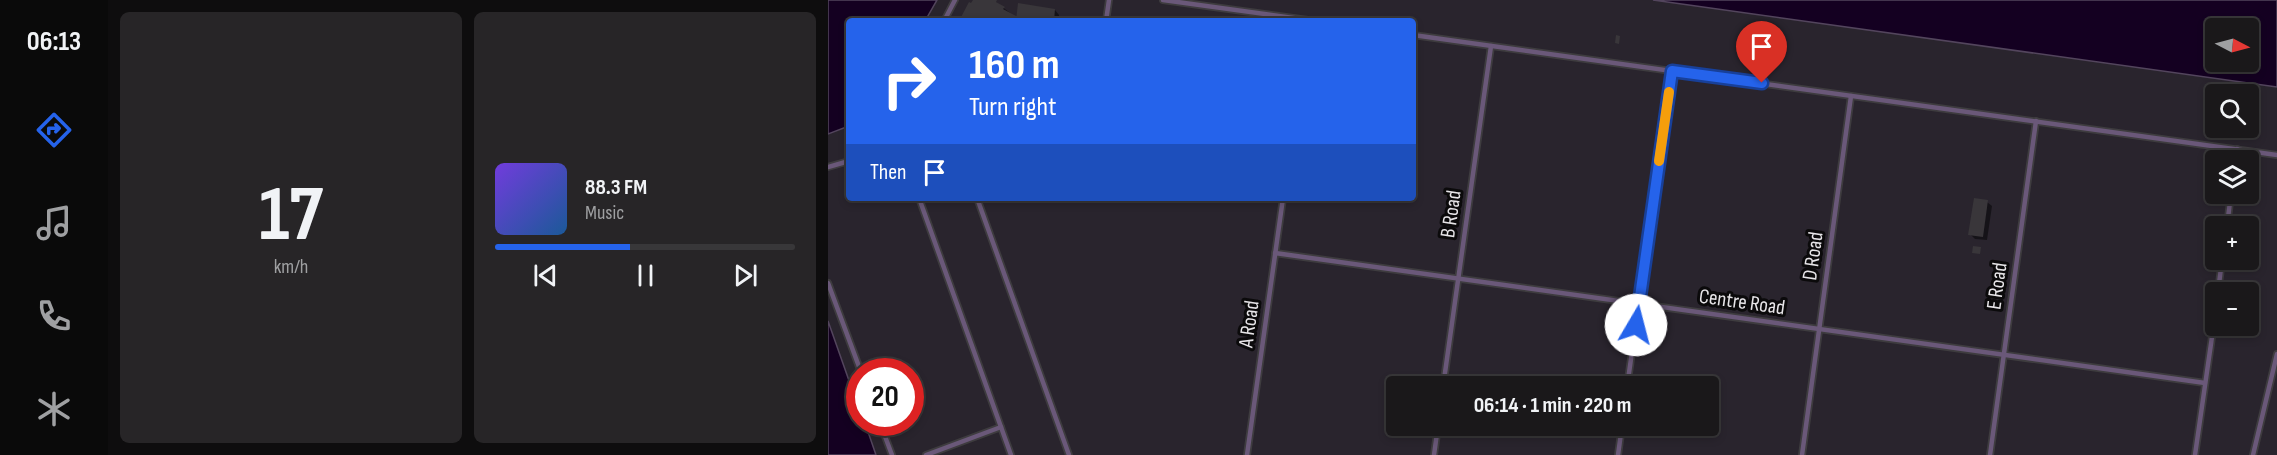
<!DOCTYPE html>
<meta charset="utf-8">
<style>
:root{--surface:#1a181a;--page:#272527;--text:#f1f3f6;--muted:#9fa0a2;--line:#383739;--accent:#2563eb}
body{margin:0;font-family:"Sofia Sans Condensed",sans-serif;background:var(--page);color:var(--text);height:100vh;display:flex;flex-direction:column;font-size:22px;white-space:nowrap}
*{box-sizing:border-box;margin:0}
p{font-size:20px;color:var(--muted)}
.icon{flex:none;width:33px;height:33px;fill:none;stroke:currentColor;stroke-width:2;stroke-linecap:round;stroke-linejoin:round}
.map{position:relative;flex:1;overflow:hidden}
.side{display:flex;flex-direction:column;gap:12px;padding:12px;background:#0e0d0e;width:720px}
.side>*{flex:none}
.banner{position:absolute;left:18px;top:18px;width:570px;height:183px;border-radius:6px;box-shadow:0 3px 9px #0003,0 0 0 2px var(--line);background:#2563eb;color:#fff;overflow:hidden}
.needle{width:39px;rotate:96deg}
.tools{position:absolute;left:1377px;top:18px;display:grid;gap:12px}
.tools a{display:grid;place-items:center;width:54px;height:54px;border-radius:6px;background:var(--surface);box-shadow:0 3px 9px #0003,0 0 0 2px var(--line);font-size:30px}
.speed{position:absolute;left:18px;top:358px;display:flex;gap:12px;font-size:30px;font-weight:700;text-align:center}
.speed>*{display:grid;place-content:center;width:78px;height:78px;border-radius:50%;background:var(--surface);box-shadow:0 3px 9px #0003,0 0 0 2px var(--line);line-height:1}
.speed .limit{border:9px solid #d22;background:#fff;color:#111}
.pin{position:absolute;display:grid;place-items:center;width:51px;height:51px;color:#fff;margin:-62px -26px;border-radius:50% 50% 50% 0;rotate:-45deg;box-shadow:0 0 6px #0007}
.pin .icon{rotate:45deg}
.me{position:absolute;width:66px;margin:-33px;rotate:8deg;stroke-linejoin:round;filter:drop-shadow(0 0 4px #0008)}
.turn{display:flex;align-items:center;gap:21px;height:126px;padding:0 24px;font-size:27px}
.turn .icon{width:78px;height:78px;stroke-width:2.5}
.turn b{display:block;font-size:42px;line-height:51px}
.then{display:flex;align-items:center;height:57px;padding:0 24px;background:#0003;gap:12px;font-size:22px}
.side .card{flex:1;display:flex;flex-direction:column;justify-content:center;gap:9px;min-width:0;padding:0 21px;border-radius:9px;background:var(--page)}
.side .dial{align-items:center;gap:0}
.dial b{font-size:78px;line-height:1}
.song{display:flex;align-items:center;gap:18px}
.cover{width:72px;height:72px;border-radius:9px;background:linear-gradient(135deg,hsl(260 70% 55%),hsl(210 70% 35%))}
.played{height:6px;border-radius:3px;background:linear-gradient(90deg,var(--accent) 45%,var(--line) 45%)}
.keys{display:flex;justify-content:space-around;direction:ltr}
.side .tiles{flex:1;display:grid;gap:12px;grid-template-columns:repeat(2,1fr)}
.trip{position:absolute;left:558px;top:376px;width:333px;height:60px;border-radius:6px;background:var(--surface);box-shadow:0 3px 9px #0003,0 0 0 2px var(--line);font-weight:700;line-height:60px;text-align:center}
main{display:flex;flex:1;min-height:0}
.tab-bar{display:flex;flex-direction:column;width:108px;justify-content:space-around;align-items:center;background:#0a0a0a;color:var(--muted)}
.tab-bar .icon{width:42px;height:42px}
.tab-bar .active{color:var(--accent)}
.tab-bar b{font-size:27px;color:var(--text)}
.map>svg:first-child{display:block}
</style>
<main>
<nav class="tab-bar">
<b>06:13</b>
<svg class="icon active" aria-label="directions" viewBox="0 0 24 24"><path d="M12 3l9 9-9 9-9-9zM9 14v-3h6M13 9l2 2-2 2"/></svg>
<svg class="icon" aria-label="music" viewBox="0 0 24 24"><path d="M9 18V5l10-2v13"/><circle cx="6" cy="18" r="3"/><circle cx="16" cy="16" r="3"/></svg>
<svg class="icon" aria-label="phone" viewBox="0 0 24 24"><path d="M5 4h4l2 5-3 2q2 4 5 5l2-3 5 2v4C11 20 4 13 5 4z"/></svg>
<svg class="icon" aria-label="climate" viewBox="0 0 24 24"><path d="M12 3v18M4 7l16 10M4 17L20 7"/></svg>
</nav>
<section class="side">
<div class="tiles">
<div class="card dial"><b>17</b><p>km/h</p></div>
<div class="card">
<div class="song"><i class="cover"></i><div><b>88.3 FM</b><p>Music</p></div></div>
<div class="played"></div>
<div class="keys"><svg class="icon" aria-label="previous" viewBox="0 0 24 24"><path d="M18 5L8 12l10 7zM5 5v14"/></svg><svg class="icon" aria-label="pause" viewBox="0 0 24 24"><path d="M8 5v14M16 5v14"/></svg><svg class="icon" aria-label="next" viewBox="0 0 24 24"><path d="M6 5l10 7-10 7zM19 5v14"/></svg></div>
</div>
</div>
</section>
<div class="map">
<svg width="1449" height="455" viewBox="0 0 1449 455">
<rect width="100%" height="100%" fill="#222023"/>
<path fill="#29242d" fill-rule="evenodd" d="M109,0H825L1449,87V455H48L37,423H82V372H32L31,409L0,321V134L21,126V198H585V21H97ZM1388,94H1420V128H1388ZM1388,160H1420V194H1388ZM1388,226H1420V260H1388ZM1388,292H1420V326H1388ZM568,387H880V426H568Z"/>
<g fill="#140021" stroke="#53455d" stroke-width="1.5" fill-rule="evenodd">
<polygon points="0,0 109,0 97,21 21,21 21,126 0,134"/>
<path d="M825,0H1449V87ZM1388,28H1420V62H1388Z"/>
<polygon points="0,321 31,409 32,423 37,423 48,455 0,455"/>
</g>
<g fill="#0007">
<polygon points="146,0 165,0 190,19 227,10 231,15 231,21 133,21"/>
<polygon points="1159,202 1164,206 1159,240 1147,239 1142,234"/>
</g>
<g fill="#39363a">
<polygon points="145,0 169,0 168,2 177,7 175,9 188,16 185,21 131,21 141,2 143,3"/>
<polygon points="190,3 227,9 226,21 188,21"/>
<polygon points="788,35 792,36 791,44 787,43"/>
<polygon points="1146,198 1160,200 1155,237 1140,235"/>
<polygon points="1145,246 1153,247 1152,254 1144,253"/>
</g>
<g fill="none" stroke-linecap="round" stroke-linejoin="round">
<defs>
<g id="lane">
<polyline points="335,0 487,21"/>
<polyline points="116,21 127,0"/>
<polyline points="278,21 281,0"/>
<polyline points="585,35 1449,155"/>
<polyline points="1408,160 1409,149"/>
<polyline points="0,167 21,161"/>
<polyline points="91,198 183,455"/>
<polyline points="149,198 241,455"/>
<polyline points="1399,226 1403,194"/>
<polyline points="447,253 1377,383"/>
<polyline points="0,283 33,372"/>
<polyline points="1390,292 1394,260"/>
<polyline points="615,387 663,46"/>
<polyline points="799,387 844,71"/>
<polyline points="52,423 64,455"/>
<polyline points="98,455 173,427"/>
<polyline points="419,455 455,198"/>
<polyline points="606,455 610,426"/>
<polyline points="790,455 794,426"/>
<polyline points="974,455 1023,96"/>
<polyline points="1162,455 1208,121"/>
<polyline points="1367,455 1388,309"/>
<polyline points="1425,455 1449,354"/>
</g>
</defs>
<use href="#lane" stroke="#3e3c3f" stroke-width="8"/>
<use href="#lane" stroke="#6a5879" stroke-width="4.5"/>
</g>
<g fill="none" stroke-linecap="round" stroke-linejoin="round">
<defs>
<polyline id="route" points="808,325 844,71 934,83"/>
</defs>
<use href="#route" stroke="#184099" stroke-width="15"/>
<use href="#route" stroke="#2563eb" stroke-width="10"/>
<polyline stroke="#f59e0b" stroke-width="10" points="831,161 841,92"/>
</g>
<g text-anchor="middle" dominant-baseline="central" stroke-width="6" stroke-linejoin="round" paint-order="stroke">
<g font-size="21" fill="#e7e5e8" stroke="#0b0a0b">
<text transform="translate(623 214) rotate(-82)">B Road</text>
<text transform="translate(985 256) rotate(-82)">D Road</text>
<text transform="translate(1169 286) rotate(-82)">E Road</text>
<text transform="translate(914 302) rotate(8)">Centre Road</text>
<text transform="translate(421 324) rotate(-82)">A Road</text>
</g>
</g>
</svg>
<div class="tools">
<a><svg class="needle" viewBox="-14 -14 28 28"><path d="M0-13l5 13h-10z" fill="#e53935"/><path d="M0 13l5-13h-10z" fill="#9fa0a2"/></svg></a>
<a><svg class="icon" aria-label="search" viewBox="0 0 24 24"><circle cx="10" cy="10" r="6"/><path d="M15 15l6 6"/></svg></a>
<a><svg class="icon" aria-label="layers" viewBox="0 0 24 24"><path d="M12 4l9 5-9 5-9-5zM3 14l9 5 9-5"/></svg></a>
<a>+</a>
<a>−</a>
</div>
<div class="speed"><div class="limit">20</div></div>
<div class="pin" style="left:934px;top:83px;background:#d93025"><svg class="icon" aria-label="arrive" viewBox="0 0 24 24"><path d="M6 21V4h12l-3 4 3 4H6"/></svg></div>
<svg class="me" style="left:808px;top:325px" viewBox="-20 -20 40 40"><circle r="19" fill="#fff"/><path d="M0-13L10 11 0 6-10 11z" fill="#2563eb"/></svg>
<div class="trip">06:14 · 1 min · 220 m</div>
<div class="banner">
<div class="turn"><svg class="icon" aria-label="right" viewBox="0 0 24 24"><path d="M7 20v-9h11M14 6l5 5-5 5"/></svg><div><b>160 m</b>Turn right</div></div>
<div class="then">Then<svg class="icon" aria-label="arrive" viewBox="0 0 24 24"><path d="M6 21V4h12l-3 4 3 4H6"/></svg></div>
</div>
</div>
</main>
